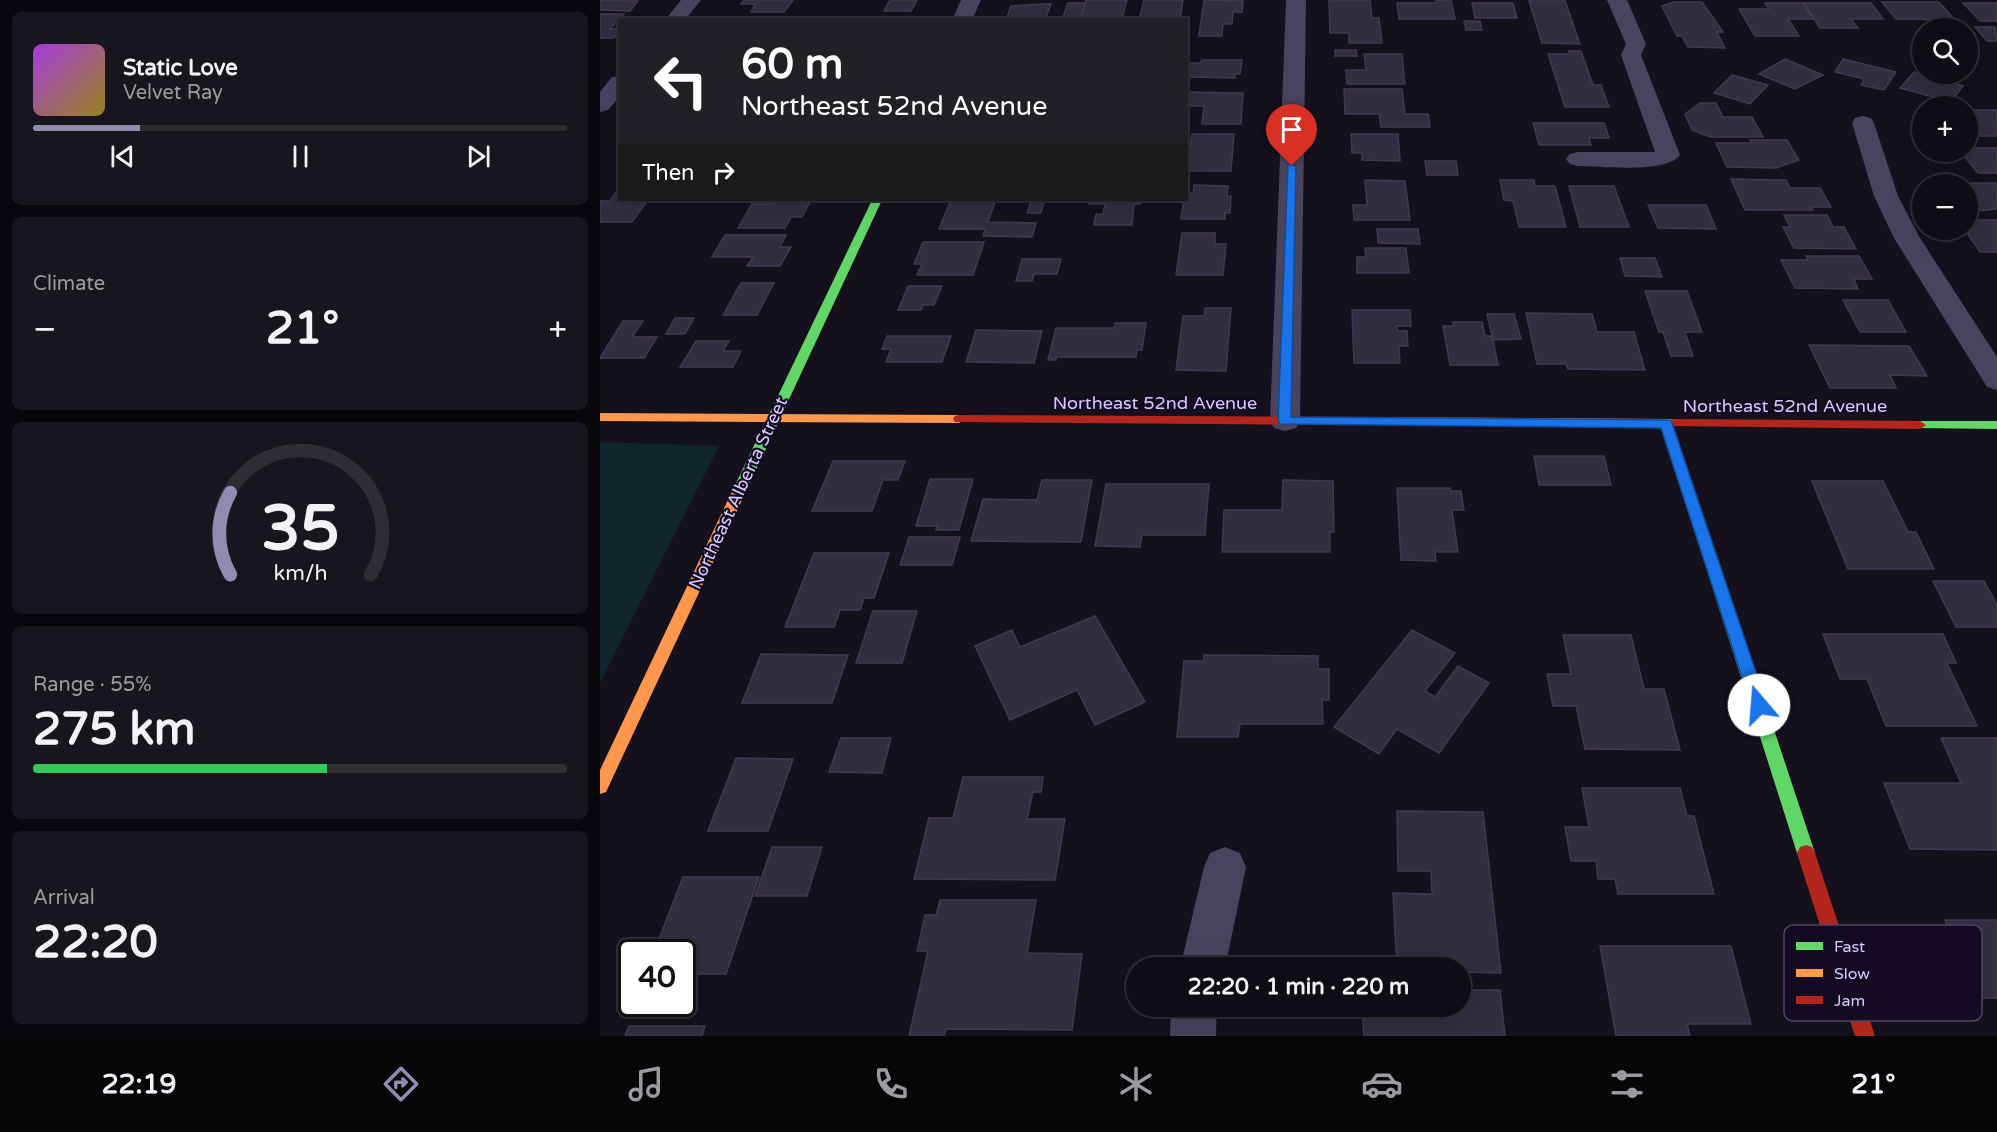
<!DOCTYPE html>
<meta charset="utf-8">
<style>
:root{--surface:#0f0c15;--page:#18151e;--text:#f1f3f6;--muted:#9b9ba0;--line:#2f2c34;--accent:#938ab0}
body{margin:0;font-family:"Varela Round",sans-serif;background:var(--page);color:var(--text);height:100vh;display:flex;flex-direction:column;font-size:22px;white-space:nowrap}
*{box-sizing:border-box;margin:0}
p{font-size:20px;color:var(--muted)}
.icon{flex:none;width:33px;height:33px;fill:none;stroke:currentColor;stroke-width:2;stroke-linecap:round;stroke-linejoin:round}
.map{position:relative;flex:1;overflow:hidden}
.sheet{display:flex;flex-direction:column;gap:12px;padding:12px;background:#08070c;width:600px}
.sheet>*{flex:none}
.top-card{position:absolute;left:18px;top:18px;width:570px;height:183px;border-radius:0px;box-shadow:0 6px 24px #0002,0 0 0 2px var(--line);background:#202124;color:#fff;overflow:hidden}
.buttons{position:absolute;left:1312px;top:18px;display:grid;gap:12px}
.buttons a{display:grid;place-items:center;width:66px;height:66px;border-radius:50%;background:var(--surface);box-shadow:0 6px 24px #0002,0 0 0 2px var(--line);font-size:30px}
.speed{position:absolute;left:18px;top:939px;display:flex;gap:12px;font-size:30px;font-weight:700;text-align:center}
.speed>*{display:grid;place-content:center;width:78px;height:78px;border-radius:50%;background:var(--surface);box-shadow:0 6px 24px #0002,0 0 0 2px var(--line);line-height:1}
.speed .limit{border:3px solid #111;border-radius:9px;background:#fff;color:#111}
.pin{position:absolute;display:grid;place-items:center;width:51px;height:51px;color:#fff;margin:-62px -26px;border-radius:50% 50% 50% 0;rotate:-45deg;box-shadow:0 0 6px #0007}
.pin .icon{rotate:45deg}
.me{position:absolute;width:66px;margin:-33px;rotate:342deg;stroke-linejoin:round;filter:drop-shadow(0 0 4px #0008)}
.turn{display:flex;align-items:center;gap:21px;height:126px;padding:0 24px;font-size:27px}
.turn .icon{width:78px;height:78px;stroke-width:2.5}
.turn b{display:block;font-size:42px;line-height:51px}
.then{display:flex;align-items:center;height:57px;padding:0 24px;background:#0003;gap:12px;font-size:22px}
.big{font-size:45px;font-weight:700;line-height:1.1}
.sheet .tile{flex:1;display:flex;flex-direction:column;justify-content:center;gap:9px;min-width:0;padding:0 21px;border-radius:9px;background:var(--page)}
.sheet .dial{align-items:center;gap:0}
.dial svg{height:156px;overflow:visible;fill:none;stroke:var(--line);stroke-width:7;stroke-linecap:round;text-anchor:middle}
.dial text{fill:var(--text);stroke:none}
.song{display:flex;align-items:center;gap:18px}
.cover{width:72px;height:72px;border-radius:9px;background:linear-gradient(135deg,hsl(280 70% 55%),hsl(50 70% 35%))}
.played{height:6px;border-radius:3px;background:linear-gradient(90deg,var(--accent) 20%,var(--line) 20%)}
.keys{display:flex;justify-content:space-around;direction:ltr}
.heat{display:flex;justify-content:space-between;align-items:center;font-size:33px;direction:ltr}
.charge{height:9px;border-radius:4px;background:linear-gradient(90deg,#34c759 55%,var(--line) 0)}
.trip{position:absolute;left:526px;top:957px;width:345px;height:60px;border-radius:30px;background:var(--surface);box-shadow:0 6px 24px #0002,0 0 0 2px var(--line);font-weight:700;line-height:60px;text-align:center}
.dock{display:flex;height:96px;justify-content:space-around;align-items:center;background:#060508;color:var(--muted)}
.dock .icon{width:42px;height:42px}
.dock .selected{color:var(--accent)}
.dock b{font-size:27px;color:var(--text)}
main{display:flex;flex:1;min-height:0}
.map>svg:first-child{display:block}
</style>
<main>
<section class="sheet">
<div class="tile">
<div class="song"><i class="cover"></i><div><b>Static Love</b><p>Velvet Ray</p></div></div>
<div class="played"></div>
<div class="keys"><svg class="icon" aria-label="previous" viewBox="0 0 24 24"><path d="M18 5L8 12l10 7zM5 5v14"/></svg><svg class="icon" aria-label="pause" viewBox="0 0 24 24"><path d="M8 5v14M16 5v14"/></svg><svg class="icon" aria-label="next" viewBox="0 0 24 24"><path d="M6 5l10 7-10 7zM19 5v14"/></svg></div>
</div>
<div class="tile"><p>Climate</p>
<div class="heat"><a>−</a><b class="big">21°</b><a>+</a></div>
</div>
<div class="tile dial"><svg viewBox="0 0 100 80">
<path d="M14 69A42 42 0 1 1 86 69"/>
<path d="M14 69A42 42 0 0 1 14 27" stroke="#938ab0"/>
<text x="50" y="56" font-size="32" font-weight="700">35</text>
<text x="50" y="72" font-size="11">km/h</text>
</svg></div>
<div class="tile"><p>Range · 55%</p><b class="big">275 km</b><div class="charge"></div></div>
<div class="tile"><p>Arrival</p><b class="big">22:20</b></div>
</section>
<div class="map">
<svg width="1397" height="1036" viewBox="0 0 1397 1036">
<rect width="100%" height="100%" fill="#14101c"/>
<polygon fill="#0e262a" points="0,442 119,446 0,683"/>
<g fill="#322d3f" stroke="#413951" stroke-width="1.5">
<polygon points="0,0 27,0 25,1 38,1 30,11 0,10"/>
<polygon points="144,0 193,0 184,12 151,12 155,4 141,4"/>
<polygon points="290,0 317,0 311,11 284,11"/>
<polygon points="486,0 527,0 523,15 514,20 481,18"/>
<polygon points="544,0 583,0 580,20 547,20 540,16"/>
<polygon points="604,0 643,1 642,12 633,12 632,24 623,24 622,36 599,36"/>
<polygon points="729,0 770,0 772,18 779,18 782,43 749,43 749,33 730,33"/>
<polygon points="836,0 851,0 855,19 799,19 797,3 836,3"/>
<polygon points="929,1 965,1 980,44 942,43"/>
<polygon points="1074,2 1102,2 1123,32 1117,32 1125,48 1088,47 1082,36 1077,36 1062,6"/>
<polygon points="1282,2 1339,2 1355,20 1296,19"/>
<polygon points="468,3 485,3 481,18 463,17"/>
<polygon points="872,3 913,3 917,18 875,18"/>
<polygon points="1165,3 1203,3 1213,19 1188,19 1199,36 1155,36 1139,9 1169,9"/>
<polygon points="1204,3 1271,3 1283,19 1251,19 1258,28 1220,28"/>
<polygon points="1363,3 1397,3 1397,21 1380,21"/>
<polygon points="442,4 451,4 445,20 406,20 411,6"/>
<polygon points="0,14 24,14 10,29 20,29 14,38 0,38"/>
<polygon points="864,21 880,21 882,30 866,30"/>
<polygon points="1375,27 1395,27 1397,41 1387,41"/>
<polygon points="735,50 756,50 757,56 735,56"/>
<polygon points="969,51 981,51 993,85 1001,85 1009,107 965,107 948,54 970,54"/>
<polygon points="764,54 802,54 805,84 747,84 746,70 766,70"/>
<polygon points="1185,59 1223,75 1195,89 1159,74"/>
<polygon points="1243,59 1296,72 1284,90 1261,85 1264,79 1235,72"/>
<polygon points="602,60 642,60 640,74 635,74 635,78 589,77 590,75 586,75 586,63 600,63"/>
<polygon points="1314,72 1363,86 1351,102 1300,88"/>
<polygon points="1132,75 1168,85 1150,104 1114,93"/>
<polygon points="744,89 802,89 805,114 828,114 830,127 781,127 779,114 745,114"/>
<polygon points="586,92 643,93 641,124 602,124 604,106 586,106"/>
<polygon points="1100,103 1116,103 1123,117 1152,117 1163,137 1110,137 1092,130 1085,114"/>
<rect x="1368" y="110" width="29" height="26"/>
<polygon points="933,123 1004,123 1009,138 989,138 991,145 939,145"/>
<polygon points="592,134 634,134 631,171 586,171 586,148 590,148"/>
<polygon points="751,134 798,134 800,161 762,160 762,153 752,153"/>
<polygon points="1150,140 1187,140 1199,160 1176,168 1127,167 1116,143 1152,143"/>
<polygon points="1368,148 1397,148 1397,173 1378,173 1361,152 1368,152"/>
<polygon points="825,161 856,161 858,175 827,175"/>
<polygon points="1131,179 1186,180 1190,188 1220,188 1231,207 1211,207 1213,210 1145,210"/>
<polygon points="765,180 805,181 810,220 754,220 753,205 767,205"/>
<polygon points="900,180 934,180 935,186 955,186 966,227 919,227 913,201 904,200"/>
<polygon points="1348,183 1397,183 1397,209 1368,212 1368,184"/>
<polygon points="594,185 628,186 627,196 631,196 630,213 625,213 625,219 581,219 584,200 586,200 586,193 593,193"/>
<polygon points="969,186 1014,186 1029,227 980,227"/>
<polygon points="17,191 20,191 20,200 25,200 23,201 47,201 32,222 0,222 0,201 10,201"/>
<polygon points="173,200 211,200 202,217 191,217 185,228 138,228 152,204 170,204"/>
<polygon points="490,200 541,200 540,204 534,204 532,225 494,225 496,214 503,214 505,204 489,204"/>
<polygon points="431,201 444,201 441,213 427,213"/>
<polygon points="350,202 395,202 388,222 436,223 432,237 383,236 385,229 339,229"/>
<polygon points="1048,205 1106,205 1116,229 1058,228"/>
<polygon points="1184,215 1227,215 1233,227 1244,227 1256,249 1194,248 1183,227 1190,227"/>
<polygon points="1368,220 1397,220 1397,252 1380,252 1365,230 1368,230"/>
<polygon points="777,229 818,229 820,244 778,243"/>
<polygon points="582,233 615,233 615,244 626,244 623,275 576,275"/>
<polygon points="125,235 186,235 180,247 191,247 180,266 147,266 153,257 112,257"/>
<polygon points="323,242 384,242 373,275 317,275 322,264 314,264"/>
<polygon points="765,248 806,248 809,273 757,273 757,257 766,257"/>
<polygon points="1206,256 1259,256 1272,279 1254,279 1258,289 1195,288 1181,260 1208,260"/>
<polygon points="1020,258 1055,258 1062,277 1025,276"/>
<polygon points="422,259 461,259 457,274 434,274 432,281 416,281"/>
<polygon points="141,283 174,283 157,315 123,315"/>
<polygon points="308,286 342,286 334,305 323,305 321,310 298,310"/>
<polygon points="1045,291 1087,291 1102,332 1085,332 1093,356 1071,356 1063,332 1059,332"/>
<polygon points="1243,300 1288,300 1306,332 1260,332"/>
<polygon points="605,308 631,308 626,371 576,370 583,316 604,316"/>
<polygon points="752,310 810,310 811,326 797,326 797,331 807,331 808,346 799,346 800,363 754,363"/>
<polygon points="926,313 992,314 997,332 1034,332 1045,370 968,369 966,364 937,364"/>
<polygon points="887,314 914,314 921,339 893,340"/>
<polygon points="75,318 94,318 85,334 66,334"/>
<polygon points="23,321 43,321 32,337 57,337 44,358 0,358"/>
<polygon points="853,322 882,322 885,336 892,336 898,365 850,365 843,326 853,326"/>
<polygon points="515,323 546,323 542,350 537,350 536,357 456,357 456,360 448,360 456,328 514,328"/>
<polygon points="376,330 442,331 434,363 366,362"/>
<polygon points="287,336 351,336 342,362 286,362 291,349 282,349"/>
<polygon points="96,341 129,341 123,351 141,351 133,367 80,367"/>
<polygon points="1209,345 1309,346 1327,376 1290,375 1296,388 1230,388"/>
<polygon points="934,456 1004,456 1011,485 939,485"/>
<polygon points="233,461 305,461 298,480 283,480 272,511 212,511"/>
<polygon points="330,479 373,479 359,530 336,530 337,526 316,526"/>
<polygon points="442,480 492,480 481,542 371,541 383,499 437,500"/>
<polygon points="683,480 733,481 734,532 730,532 730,552 622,552 624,510 682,510"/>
<polygon points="1212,481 1283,481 1308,532 1316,532 1334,569 1248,569"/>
<polygon points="506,484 609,484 605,535 542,535 540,547 495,546"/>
<polygon points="797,488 850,488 851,491 861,491 864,510 852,510 858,552 835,552 836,561 801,560"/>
<polygon points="309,537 360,537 352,565 300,565"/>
<polygon points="214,553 289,553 274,598 264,598 260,610 240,610 234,627 185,627"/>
<polygon points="1333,581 1384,581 1397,605 1397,627 1356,627"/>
<polygon points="273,611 317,611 302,663 256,663"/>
<polygon points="495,616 545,702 495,725 477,690 410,720 375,646 412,630 420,647"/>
<polygon points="812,630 855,653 825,691 835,697 858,666 889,683 839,753 797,729 779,754 734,727"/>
<polygon points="1223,634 1343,634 1356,663 1347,663 1377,726 1286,726 1267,679 1240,679"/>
<polygon points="963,635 1031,635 1044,689 1064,689 1080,750 985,749 976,706 953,706 947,674 971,674"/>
<polygon points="161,654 248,655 232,703 142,703"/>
<polygon points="604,655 718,656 718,669 729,669 729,700 722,700 723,724 640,724 638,737 577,737 584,661 604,661"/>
<polygon points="241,738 291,738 282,773 229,772"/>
<polygon points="1341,738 1397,738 1397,850 1310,849 1284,783 1361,783"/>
<polygon points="136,758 193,759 168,831 108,831"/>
<polygon points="363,777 443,777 441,792 433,792 427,819 465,819 455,880 314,879 329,818 353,818"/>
<polygon points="982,788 1080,788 1087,816 1094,816 1114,894 1018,894 1015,879 998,879 996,861 971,861 965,827 989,827"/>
<polygon points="797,811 883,812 901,973 861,972 861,968 797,968 793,893 832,894 831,871 798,871"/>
<polygon points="172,847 222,847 207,896 155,896"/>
<polygon points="83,877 159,877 126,974 82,974 82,952 54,952"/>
<polygon points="340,900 436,900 427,953 482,954 472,1030 346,1029 344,1036 309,1036 328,951 317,951 325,915 336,915"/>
<polygon points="1345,920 1397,920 1397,998 1376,998"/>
<polygon points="1000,946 1131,946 1151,1024 1087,1024 1090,1036 1016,1036"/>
<polygon points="861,990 900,990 905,1036 764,1036 762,1006 861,1006"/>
<polygon points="29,1026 105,1026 102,1036 25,1036"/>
</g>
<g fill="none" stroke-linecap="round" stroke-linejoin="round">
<g fill="#49435e" fill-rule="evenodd">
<polygon points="81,0 101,0 85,20 65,20"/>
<polygon points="361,0 381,0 372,20 352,20"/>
<polygon points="686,0 706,0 700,421 696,428 685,431 674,428 670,421"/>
<path d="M1007,0H1027L1046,44L1041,55L1080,155C1066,174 1001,166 978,166L970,164L966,159L970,154L978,152H1055L1021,55L1026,44Z"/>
<polygon points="20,76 20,96 8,110 0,112 0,92 12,77"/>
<polygon points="1263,116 1271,118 1274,123 1298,196 1320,238 1397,357 1397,390 1387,387 1294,238 1274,196 1252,123 1255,118"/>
<polygon points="625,847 640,853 646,867 625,968 580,968 604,867 610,853"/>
<polygon points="571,1006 617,1006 616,1036 570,1036"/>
</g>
<g fill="#63d668" fill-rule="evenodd">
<polygon points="272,200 282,200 150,483 143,488 138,486 136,483"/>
<polygon points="1066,419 1072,423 1215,853 1212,859 1206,861 1200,859 1197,853 1060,423"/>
<polygon points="1320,421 1397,421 1397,429 1316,428 1314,425"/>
</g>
<g fill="#ff974d" fill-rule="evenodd">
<polygon points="0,413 359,415 365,419 359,423 0,421"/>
<polygon points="749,417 1073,419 1079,423 1073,427 745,424 743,421"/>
<polygon points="143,478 150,483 6,792 0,794 0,770 136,483"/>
</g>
<g fill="#b3261e" fill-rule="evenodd">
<polygon points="359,415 749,417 755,421 749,425 355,422 353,419 355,416"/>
<polygon points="1073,419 1320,421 1326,425 1320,429 1069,426 1067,423"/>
<polygon points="1206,845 1212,847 1215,853 1275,1036 1255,1036 1197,853 1200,847"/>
</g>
</g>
<polygon fill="#1a73e8" stroke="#114b97" stroke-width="1.5" points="688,164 696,166 691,417 1071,420 1167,705 1164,710 1159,712 1153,710 1151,705 1061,428 680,424 678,421"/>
<g text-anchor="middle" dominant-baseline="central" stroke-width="4.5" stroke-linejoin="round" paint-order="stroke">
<g font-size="18" fill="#d8cbff" stroke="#120b21">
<text x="555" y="403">Northeast 52nd Avenue</text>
<text x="1185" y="406">Northeast 52nd Avenue</text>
<text transform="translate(138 493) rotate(-65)">Northeast Alberta Street</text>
</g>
</g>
<rect x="1184" y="925" width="198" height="96" rx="9" fill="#120b21" stroke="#4d4564" stroke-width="1.5"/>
<rect x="1196" y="942" width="27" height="8" fill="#63d668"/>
<rect x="1196" y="969" width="27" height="8" fill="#ff974d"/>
<rect x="1196" y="996" width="27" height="8" fill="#b3261e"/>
<g font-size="16" fill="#d8cbff">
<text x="1234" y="952">Fast</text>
<text x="1234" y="979">Slow</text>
<text x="1234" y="1006">Jam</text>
</g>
</svg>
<div class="buttons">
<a><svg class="icon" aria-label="search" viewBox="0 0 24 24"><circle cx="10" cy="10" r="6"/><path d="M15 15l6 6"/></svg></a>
<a>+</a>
<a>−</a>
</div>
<div class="speed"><div class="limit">40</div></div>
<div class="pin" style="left:692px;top:166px;background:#d93025"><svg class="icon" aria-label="arrive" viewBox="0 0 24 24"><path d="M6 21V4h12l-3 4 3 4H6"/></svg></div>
<svg class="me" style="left:1159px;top:705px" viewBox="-20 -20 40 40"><circle r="19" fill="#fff"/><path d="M0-13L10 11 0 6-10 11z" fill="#1a73e8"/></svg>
<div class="trip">22:20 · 1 min · 220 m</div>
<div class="top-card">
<div class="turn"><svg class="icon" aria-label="left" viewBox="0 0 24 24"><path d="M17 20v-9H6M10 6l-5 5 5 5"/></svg><div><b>60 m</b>Northeast 52nd Avenue</div></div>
<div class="then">Then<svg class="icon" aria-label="right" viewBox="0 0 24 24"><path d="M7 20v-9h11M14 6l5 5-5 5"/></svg></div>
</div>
</div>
</main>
<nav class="dock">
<b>22:19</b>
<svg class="icon selected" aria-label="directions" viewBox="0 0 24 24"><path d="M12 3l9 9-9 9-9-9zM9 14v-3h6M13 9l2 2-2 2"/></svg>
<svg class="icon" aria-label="music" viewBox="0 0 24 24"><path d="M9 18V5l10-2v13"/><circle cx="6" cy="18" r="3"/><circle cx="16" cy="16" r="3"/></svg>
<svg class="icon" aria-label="phone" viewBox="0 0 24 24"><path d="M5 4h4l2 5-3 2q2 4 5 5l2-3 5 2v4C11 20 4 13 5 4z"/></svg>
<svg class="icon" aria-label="climate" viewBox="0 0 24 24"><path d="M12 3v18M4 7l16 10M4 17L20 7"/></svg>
<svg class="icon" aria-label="car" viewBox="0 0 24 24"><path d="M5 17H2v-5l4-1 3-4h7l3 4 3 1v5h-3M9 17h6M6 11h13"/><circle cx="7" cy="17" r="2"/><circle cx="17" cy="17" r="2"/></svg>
<svg class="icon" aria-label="filters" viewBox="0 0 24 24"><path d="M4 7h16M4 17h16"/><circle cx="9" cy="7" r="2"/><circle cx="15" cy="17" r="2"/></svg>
<b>21°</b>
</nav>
